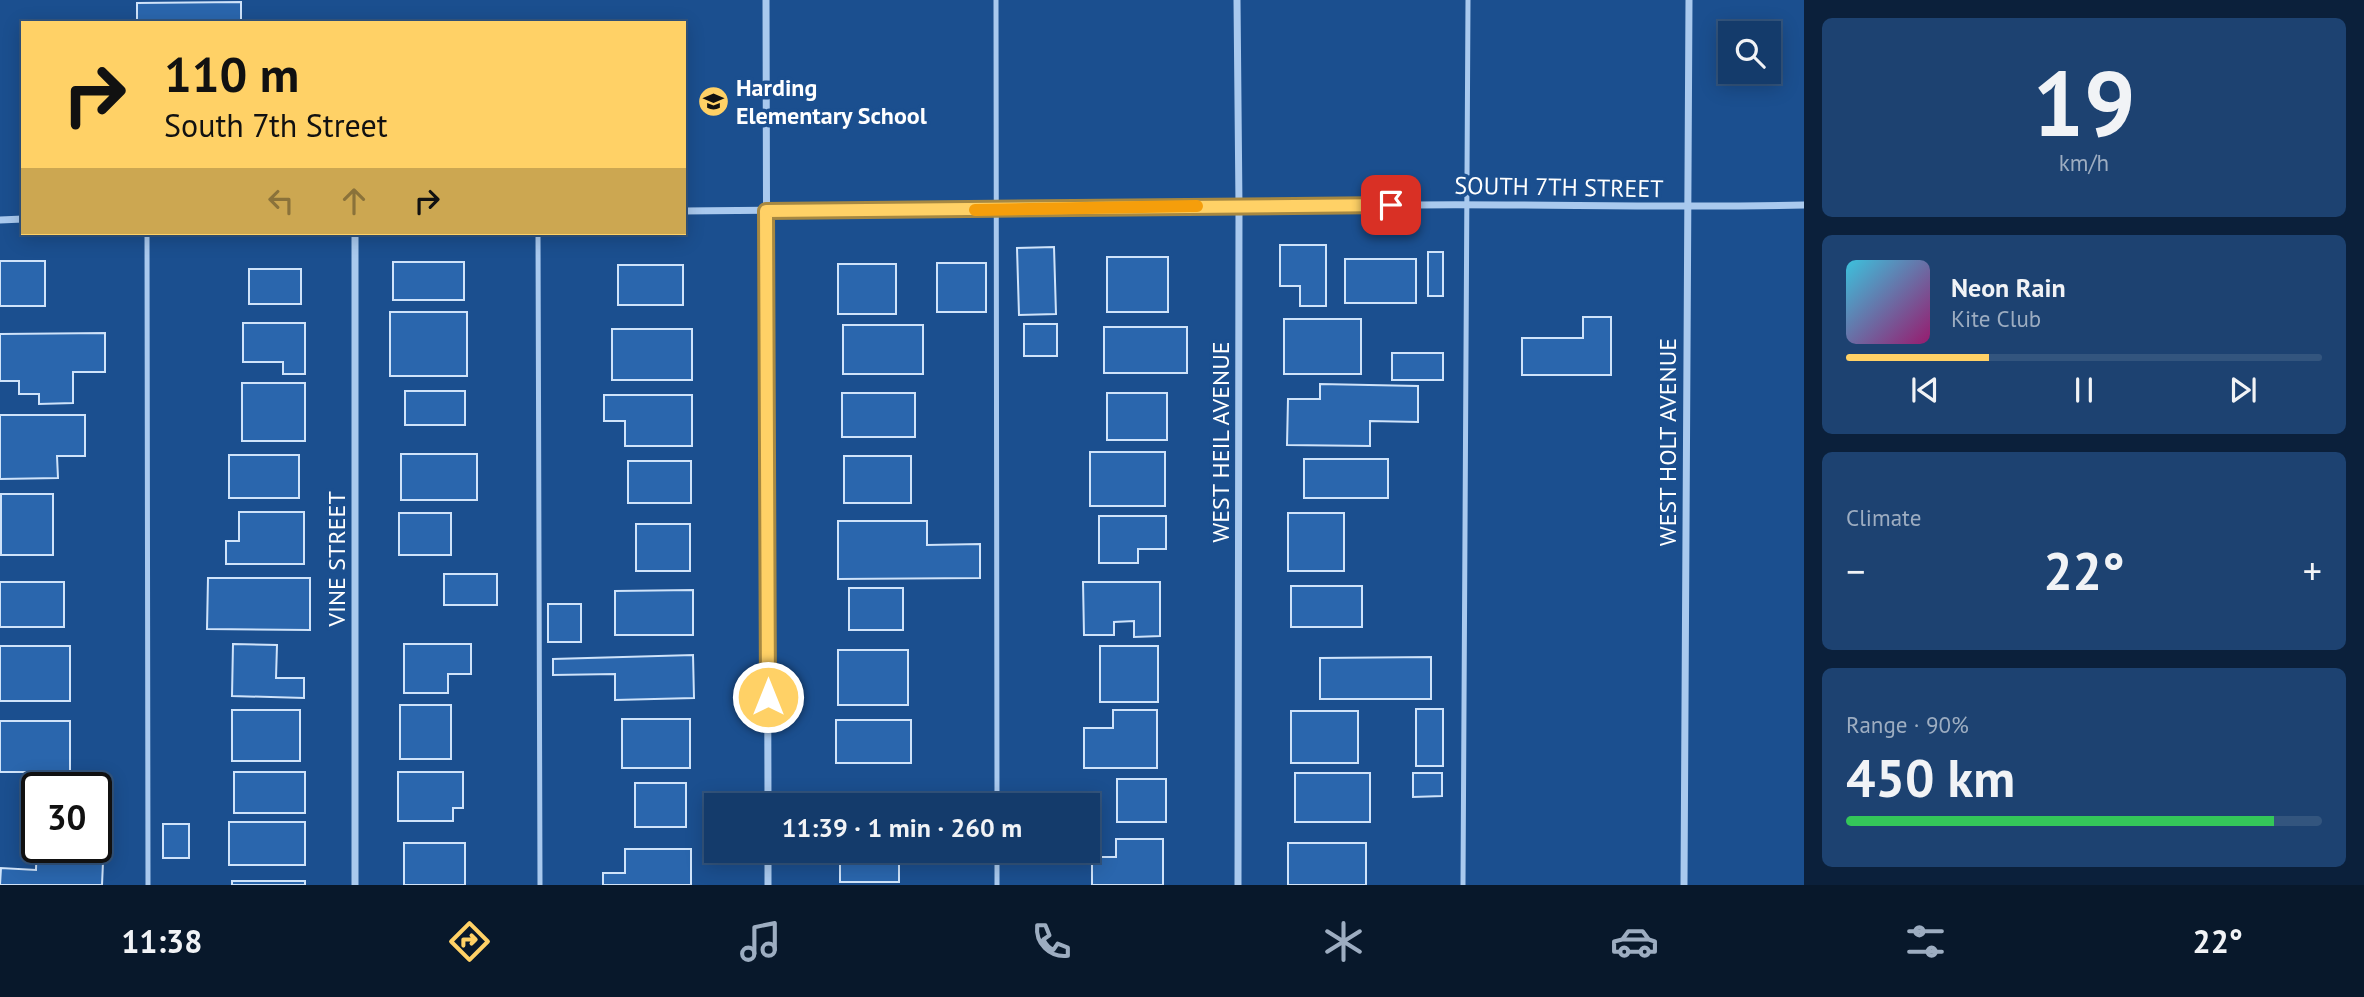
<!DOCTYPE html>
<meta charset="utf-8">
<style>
:root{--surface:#143b6b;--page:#1d4271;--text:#f1f3f6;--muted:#9dadc1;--line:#33557e;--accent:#ffd166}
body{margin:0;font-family:"PT Sans",sans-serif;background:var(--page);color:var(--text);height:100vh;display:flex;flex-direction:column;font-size:26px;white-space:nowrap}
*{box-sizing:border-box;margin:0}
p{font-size:23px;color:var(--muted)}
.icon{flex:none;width:38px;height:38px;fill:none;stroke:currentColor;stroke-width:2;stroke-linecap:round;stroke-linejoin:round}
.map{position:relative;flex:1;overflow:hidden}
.panel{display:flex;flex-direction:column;gap:18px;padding:18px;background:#0b203b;width:560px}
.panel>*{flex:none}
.banner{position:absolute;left:21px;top:21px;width:665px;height:214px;border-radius:0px;box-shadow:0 4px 18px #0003,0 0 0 2px var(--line);background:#ffd166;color:#111;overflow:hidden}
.tools{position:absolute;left:1718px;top:21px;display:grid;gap:14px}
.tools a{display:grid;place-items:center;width:63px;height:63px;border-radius:0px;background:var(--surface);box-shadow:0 4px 18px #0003,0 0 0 2px var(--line);font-size:35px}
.speed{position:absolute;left:21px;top:772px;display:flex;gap:14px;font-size:35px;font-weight:700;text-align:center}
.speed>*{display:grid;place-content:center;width:91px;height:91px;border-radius:50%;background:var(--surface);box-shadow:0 4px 18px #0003,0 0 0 2px var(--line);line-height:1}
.speed .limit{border:4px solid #111;border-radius:10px;background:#fff;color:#111}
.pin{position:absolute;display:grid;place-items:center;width:60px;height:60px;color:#fff;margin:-30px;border-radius:14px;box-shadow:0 4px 10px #0006}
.me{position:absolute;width:77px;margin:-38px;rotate:0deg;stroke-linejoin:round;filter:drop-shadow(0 0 5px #0008)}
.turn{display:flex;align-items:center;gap:24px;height:147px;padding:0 28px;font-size:32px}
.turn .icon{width:91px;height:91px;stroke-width:2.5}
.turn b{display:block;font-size:49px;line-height:60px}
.lanes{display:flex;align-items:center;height:66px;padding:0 28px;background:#0003;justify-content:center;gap:35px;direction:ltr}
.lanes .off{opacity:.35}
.big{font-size:52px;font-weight:700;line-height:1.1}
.panel .card{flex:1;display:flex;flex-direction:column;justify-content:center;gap:10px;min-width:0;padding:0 24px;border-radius:10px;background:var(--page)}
.panel .dial{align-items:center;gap:0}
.dial b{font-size:91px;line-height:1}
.song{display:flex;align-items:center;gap:21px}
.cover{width:84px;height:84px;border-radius:10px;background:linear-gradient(135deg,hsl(190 70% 55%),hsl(320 70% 35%))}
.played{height:7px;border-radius:4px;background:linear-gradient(90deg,var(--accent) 30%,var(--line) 30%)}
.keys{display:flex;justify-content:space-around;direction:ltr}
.heat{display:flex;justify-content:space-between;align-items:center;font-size:38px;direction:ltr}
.charge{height:10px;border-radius:5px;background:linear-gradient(90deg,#34c759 90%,var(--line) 0)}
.trip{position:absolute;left:704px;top:793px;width:396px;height:70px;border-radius:0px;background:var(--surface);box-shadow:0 4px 18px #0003,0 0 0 2px var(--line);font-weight:700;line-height:70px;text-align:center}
.tabs{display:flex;height:112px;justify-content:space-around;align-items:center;background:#08182b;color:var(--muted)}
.tabs .icon{width:49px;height:49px}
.tabs .selected{color:var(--accent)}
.tabs b{font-size:32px;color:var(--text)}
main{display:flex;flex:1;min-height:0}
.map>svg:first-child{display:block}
</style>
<main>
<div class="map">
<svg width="1804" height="885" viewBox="0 0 1804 885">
<rect width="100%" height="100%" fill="#1b4f8f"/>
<g fill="#2a66ad" stroke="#cfe3fa" stroke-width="2">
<polygon points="241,2 241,23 137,23 137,3"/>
<polygon points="1280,245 1326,245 1326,306 1300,306 1300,286 1280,286"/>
<polygon points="1054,247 1056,314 1019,315 1017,248"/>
<rect x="1428" y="252" width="15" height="44"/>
<rect x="1107" y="257" width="61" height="55"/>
<rect x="1345" y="259" width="71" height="44"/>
<rect x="0" y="261" width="45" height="45"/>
<rect x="393" y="262" width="71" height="38"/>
<rect x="937" y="263" width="49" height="49"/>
<rect x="838" y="264" width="58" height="50"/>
<rect x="618" y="265" width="65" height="40"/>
<rect x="249" y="269" width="52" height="35"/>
<rect x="390" y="312" width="77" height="64"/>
<polygon points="1583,317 1611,317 1611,375 1522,375 1522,338 1583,338"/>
<rect x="1284" y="319" width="77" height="55"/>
<polygon points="243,323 305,323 305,374 283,374 283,362 243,362"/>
<rect x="1024" y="324" width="33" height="32"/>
<rect x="843" y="325" width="80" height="49"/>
<rect x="1104" y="327" width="83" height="46"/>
<rect x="612" y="329" width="80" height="51"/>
<polygon points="105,333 105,372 73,372 73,403 39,404 39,394 19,394 19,381 0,381 0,334"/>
<rect x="1392" y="353" width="51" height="27"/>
<rect x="242" y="383" width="63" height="58"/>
<polygon points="1320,384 1418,386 1418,422 1370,421 1370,446 1287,445 1288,399 1320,399"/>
<rect x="405" y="391" width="60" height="34"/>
<rect x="842" y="393" width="73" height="44"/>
<rect x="1107" y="393" width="60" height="47"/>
<polygon points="604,395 692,395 692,446 625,446 625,421 604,421"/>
<polygon points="0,415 85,415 85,456 57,456 58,478 0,479"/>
<rect x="1090" y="452" width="75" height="54"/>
<rect x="401" y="454" width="76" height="46"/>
<rect x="229" y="455" width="70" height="43"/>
<rect x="844" y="456" width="67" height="47"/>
<rect x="1304" y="459" width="84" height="39"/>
<rect x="628" y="461" width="63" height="42"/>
<rect x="1" y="494" width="52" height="61"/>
<polygon points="239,512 304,512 304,564 226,564 226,541 239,541"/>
<rect x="399" y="513" width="52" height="42"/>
<rect x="1288" y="513" width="56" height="58"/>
<polygon points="1099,516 1166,516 1166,549 1138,549 1138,563 1099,563"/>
<polygon points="838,521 927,521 927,545 980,544 980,578 838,579"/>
<rect x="636" y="524" width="54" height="47"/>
<rect x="444" y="574" width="53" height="31"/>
<polygon points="208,578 310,578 310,630 207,629"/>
<rect x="0" y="582" width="64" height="45"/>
<polygon points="1083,582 1160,582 1160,636 1134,637 1134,621 1114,622 1114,635 1084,635"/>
<rect x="1291" y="586" width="71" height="41"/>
<rect x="849" y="588" width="54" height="42"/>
<polygon points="693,590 693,635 615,635 615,591"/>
<rect x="548" y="604" width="33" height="38"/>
<polygon points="233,644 277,645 276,678 304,678 304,698 232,696"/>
<polygon points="404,644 471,644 471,674 448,674 448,693 404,693"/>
<rect x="0" y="646" width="70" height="55"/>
<rect x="1100" y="646" width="58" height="56"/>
<rect x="838" y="650" width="70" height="55"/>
<polygon points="693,655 694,698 615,700 615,674 553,675 553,659"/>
<polygon points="1431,657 1431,699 1320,699 1320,658"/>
<rect x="400" y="705" width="51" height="54"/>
<rect x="1416" y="709" width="27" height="57"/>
<rect x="232" y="710" width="68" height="51"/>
<polygon points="1113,710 1157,710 1157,768 1084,768 1084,728 1113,728"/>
<rect x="1291" y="711" width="67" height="52"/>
<rect x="622" y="719" width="68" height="49"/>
<rect x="836" y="720" width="75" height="43"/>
<polygon points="0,721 70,721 70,771 55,771 55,788 37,788 37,799 25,799 25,772 0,772"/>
<rect x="234" y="772" width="71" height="41"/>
<polygon points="398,772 463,772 463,808 453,808 453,821 398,821"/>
<rect x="1295" y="773" width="75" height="49"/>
<polygon points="1413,773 1442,773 1442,796 1413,797"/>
<rect x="1117" y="779" width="49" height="43"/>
<rect x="635" y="783" width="51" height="44"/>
<rect x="229" y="822" width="76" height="43"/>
<rect x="163" y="824" width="26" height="34"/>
<polygon points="37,833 37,847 66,847 66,861 103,862 102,885 0,885 1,868 36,870"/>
<polygon points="1116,839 1163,839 1163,885 1092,885 1092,857 1116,857"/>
<rect x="404" y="843" width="61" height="42"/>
<rect x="1288" y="843" width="78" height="42"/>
<polygon points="625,849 691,849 691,885 603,885 603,873 625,873"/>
<rect x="840" y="850" width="59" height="32"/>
<rect x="232" y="881" width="73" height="4"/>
</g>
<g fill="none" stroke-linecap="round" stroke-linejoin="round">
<g stroke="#a9c9ee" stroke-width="5">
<polyline points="996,0 997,805"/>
<polyline points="147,233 148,885"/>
<polyline points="538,233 540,885"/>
<polyline points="997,850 997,885"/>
<polyline points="1463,885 1468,0"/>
</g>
<g stroke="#a9c9ee" stroke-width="7">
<polyline points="766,0 768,805"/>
<polyline points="1237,0 1239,206 1238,885"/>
<path d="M684,211C928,210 1172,206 1416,205C1545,204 1674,208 1804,205"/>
<polyline points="0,220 23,219"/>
<polyline points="355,233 355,885"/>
<polyline points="768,850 768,885"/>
<polyline points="1684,885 1689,0"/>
</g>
</g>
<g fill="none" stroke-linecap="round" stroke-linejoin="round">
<defs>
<polyline id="route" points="768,697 766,211 1391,205"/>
</defs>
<use href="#route" stroke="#a68842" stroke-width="18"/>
<use href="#route" stroke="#ffd166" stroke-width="12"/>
<polyline stroke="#f59e0b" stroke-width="12" points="975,210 1197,206"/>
</g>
<defs>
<symbol id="school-disc" viewBox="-11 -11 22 22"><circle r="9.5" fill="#ffd166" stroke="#1b4f8f"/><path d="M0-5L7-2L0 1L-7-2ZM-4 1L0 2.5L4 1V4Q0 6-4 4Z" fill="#111"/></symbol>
</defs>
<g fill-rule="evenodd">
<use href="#school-disc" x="696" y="84" width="35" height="35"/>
</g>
<g text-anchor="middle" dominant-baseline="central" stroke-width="7" stroke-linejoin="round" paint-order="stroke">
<g font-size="24" font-weight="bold" fill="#fff" stroke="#1b4f8f" text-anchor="start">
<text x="736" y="87">Harding<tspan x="736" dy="28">Elementary School</tspan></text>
</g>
<g font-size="24" fill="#fff" stroke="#1b4f8f">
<text transform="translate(1559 187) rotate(1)">SOUTH 7TH STREET</text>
<text transform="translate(1220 442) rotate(-90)">WEST HEIL AVENUE</text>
<text transform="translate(1667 442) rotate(-90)">WEST HOLT AVENUE</text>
<text transform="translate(336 559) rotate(-90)">VINE STREET</text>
</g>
</g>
</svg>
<div class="tools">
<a><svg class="icon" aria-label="search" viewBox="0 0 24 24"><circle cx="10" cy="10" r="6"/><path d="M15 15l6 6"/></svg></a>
</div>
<div class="speed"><div class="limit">30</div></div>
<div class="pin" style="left:1391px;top:205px;background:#d93025"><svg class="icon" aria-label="arrive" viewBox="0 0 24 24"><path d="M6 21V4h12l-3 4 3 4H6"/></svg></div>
<svg class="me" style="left:768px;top:697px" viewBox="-20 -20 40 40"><circle r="17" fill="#ffd166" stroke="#fff" stroke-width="3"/><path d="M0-11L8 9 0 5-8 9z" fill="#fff"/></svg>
<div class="trip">11:39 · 1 min · 260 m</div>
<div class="banner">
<div class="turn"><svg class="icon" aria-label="right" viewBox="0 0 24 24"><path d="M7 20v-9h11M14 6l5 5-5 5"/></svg><div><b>110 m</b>South 7th Street</div></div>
<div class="lanes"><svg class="icon off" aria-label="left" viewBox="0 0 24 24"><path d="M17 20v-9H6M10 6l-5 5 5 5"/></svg><svg class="icon off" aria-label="ahead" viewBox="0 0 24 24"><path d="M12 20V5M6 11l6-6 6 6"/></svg><svg class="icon" aria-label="right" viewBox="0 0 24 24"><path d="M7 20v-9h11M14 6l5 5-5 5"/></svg></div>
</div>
</div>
<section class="panel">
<div class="card dial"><b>19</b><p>km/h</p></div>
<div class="card">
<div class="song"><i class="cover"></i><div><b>Neon Rain</b><p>Kite Club</p></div></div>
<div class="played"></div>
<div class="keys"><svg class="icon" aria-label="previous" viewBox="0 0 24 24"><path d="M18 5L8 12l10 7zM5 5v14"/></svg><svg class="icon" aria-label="pause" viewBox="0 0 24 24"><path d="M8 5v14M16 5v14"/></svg><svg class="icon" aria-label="next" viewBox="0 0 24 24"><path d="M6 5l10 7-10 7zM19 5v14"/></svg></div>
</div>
<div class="card"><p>Climate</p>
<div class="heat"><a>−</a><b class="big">22°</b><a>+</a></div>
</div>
<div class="card"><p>Range · 90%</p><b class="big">450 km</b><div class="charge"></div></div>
</section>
</main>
<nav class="tabs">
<b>11:38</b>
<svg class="icon selected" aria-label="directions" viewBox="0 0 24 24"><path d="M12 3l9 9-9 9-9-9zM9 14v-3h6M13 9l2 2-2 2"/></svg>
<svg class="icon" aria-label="music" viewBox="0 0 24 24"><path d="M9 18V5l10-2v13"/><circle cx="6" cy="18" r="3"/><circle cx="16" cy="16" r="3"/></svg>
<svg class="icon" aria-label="phone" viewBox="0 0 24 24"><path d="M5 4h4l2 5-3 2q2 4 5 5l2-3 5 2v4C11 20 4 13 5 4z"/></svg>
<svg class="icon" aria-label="climate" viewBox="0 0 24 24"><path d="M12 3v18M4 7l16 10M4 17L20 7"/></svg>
<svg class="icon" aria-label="car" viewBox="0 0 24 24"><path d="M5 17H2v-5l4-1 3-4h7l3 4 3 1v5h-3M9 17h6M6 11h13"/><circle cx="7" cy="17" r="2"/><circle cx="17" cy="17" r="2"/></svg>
<svg class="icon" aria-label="filters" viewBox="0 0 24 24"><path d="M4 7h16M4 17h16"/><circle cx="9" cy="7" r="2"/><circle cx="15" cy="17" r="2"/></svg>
<b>22°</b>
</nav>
